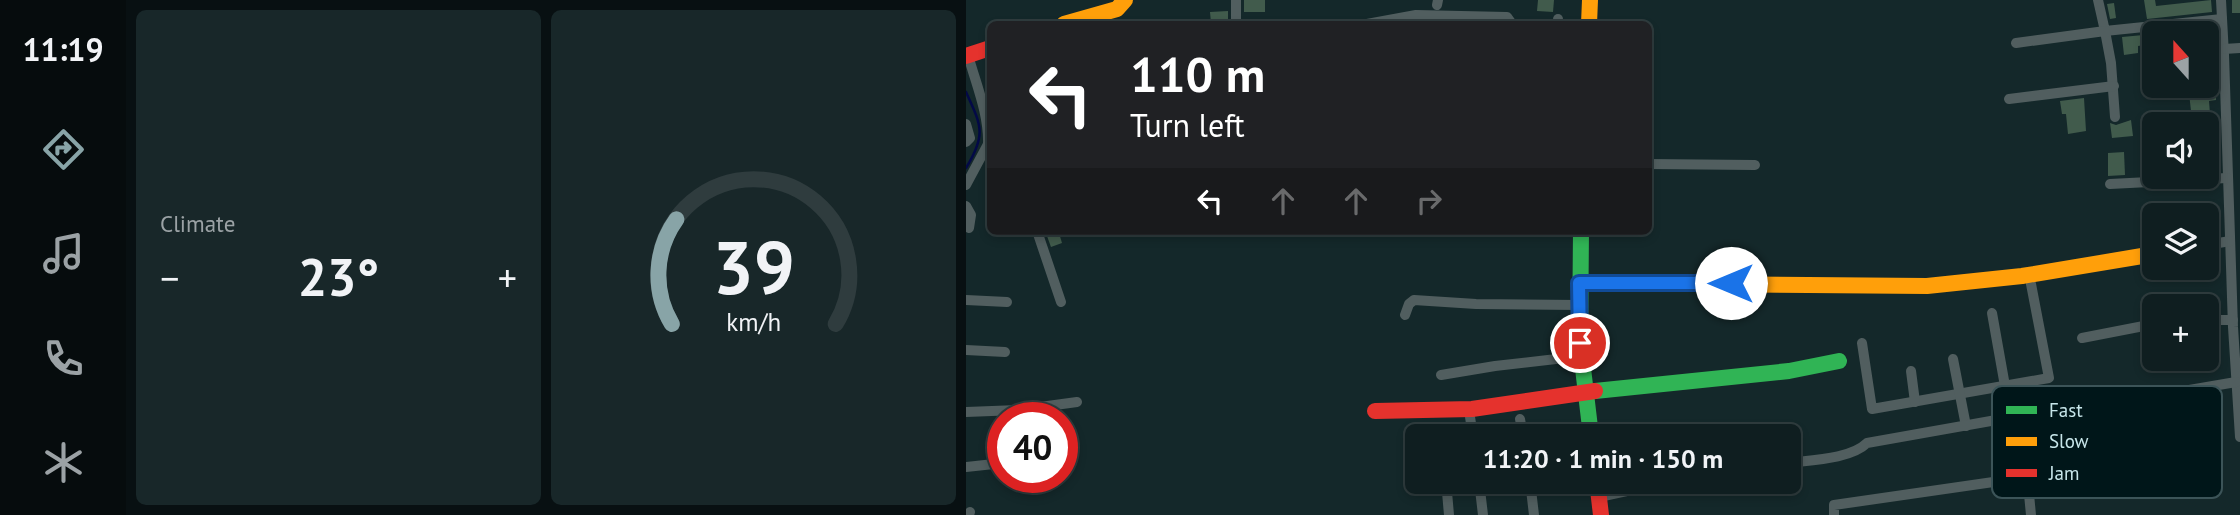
<!DOCTYPE html>
<meta charset="utf-8">
<style>
:root{--surface:#0f1e20;--page:#182729;--text:#f1f3f6;--muted:#9ba2a5;--line:#2f3c3e;--accent:#88a4a7}
body{margin:0;font-family:"PT Sans",sans-serif;background:var(--page);color:var(--text);height:100vh;display:flex;flex-direction:column;font-size:26px;white-space:nowrap}
*{box-sizing:border-box;margin:0}
p{font-size:23px;color:var(--muted)}
.icon{flex:none;width:38px;height:38px;fill:none;stroke:currentColor;stroke-width:2;stroke-linecap:round;stroke-linejoin:round}
.map{position:relative;flex:1;overflow:hidden}
.panel{display:flex;flex-direction:column;gap:10px;padding:10px;background:#081012;width:840px}
.panel>*{flex:none}
.banner{position:absolute;left:21px;top:21px;width:665px;height:214px;border-radius:10px;box-shadow:0 4px 10px #0003,0 0 0 2px var(--line);background:#202124;color:#fff;overflow:hidden}
.needle{width:46px;rotate:339deg}
.controls{position:absolute;left:1176px;top:21px;display:grid;gap:14px}
.controls a{display:grid;place-items:center;width:77px;height:77px;border-radius:10px;background:var(--surface);box-shadow:0 4px 10px #0003,0 0 0 2px var(--line);font-size:35px}
.speed{position:absolute;left:21px;top:402px;display:flex;gap:14px;font-size:35px;font-weight:700;text-align:center}
.speed>*{display:grid;place-content:center;width:91px;height:91px;border-radius:50%;background:var(--surface);box-shadow:0 4px 10px #0003,0 0 0 2px var(--line);line-height:1}
.speed .limit{border:10px solid #d22;background:#fff;color:#111}
.pin{position:absolute;display:grid;place-items:center;width:60px;height:60px;color:#fff;margin:-30px;border:4px solid #fff;border-radius:50%;box-shadow:0 2px 7px #0007}
.me{position:absolute;width:77px;margin:-38px;rotate:270deg;stroke-linejoin:round;filter:drop-shadow(0 0 5px #0008)}
.turn{display:flex;align-items:center;gap:24px;height:147px;padding:0 28px;font-size:32px}
.turn .icon{width:91px;height:91px;stroke-width:2.5}
.turn b{display:block;font-size:49px;line-height:60px}
.lanes{display:flex;align-items:center;height:66px;padding:0 28px;background:#0003;justify-content:center;gap:35px;direction:ltr}
.lanes .off{opacity:.35}
.big{font-size:52px;font-weight:700;line-height:1.1}
.panel .card{flex:1;display:flex;flex-direction:column;justify-content:center;gap:10px;min-width:0;padding:0 24px;border-radius:10px;background:var(--page)}
.panel .dial{align-items:center;gap:0}
.dial svg{height:182px;overflow:visible;fill:none;stroke:var(--line);stroke-width:7;stroke-linecap:round;text-anchor:middle}
.dial text{fill:var(--text);stroke:none}
.heat{display:flex;justify-content:space-between;align-items:center;font-size:38px;direction:ltr}
.panel .tiles{flex:1;display:grid;gap:10px;grid-template-columns:repeat(2,1fr)}
.trip{position:absolute;left:439px;top:424px;width:396px;height:70px;border-radius:10px;background:var(--surface);box-shadow:0 4px 10px #0003,0 0 0 2px var(--line);font-weight:700;line-height:70px;text-align:center}
main{display:flex;flex:1;min-height:0}
.tab-bar{display:flex;flex-direction:column;width:126px;justify-content:space-around;align-items:center;background:#060c0d;color:var(--muted)}
.tab-bar .icon{width:49px;height:49px}
.tab-bar .current{color:var(--accent)}
.tab-bar b{font-size:32px;color:var(--text)}
.map>svg:first-child{display:block}
</style>
<main>
<nav class="tab-bar">
<b>11:19</b>
<svg class="icon current" aria-label="directions" viewBox="0 0 24 24"><path d="M12 3l9 9-9 9-9-9zM9 14v-3h6M13 9l2 2-2 2"/></svg>
<svg class="icon" aria-label="music" viewBox="0 0 24 24"><path d="M9 18V5l10-2v13"/><circle cx="6" cy="18" r="3"/><circle cx="16" cy="16" r="3"/></svg>
<svg class="icon" aria-label="phone" viewBox="0 0 24 24"><path d="M5 4h4l2 5-3 2q2 4 5 5l2-3 5 2v4C11 20 4 13 5 4z"/></svg>
<svg class="icon" aria-label="climate" viewBox="0 0 24 24"><path d="M12 3v18M4 7l16 10M4 17L20 7"/></svg>
</nav>
<section class="panel">
<div class="tiles">
<div class="card"><p>Climate</p>
<div class="heat"><a>−</a><b class="big">23°</b><a>+</a></div>
</div>
<div class="card dial"><svg viewBox="0 0 100 80">
<path d="M14 69A42 42 0 1 1 86 69"/>
<path d="M14 69A42 42 0 0 1 16 23" stroke="#88a4a7"/>
<text x="50" y="56" font-size="32" font-weight="700">39</text>
<text x="50" y="72" font-size="11">km/h</text>
</svg></div>
</div>
</section>
<div class="map">
<svg width="1274" height="515" viewBox="0 0 1274 515">
<rect width="100%" height="100%" fill="#14282a"/>
<g fill="none" stroke-linecap="round" stroke-linejoin="round">
<path stroke="#030947" stroke-width="2.5" d="M0,92C15,125 21,134 0,168"/>
</g>
<g fill="#415b4c">
<rect x="278" y="0" width="21" height="12"/>
<polygon points="572,0 588,0 587,12 571,11"/>
<polygon points="1178,0 1189,0 1190,6 1245,0 1246,12 1181,19"/>
<rect x="1266" y="0" width="8" height="13"/>
<polygon points="1148,3 1150,18 1144,19 1141,4"/>
<polygon points="262,11 262,22 245,23 244,12"/>
<polygon points="1188,34 1188,44 1172,46 1172,53 1158,55 1156,37"/>
<polygon points="1241,67 1249,67 1250,100 1243,101 1244,114 1246,117 1252,116 1253,133 1248,133 1254,170 1241,171 1241,124 1197,124 1195,113 1225,111 1223,93 1195,97 1194,86 1241,86"/>
<polygon points="1118,98 1120,131 1102,134 1100,114 1096,114 1094,101"/>
<polygon points="1165,120 1167,136 1146,138 1144,123 1150,125"/>
<polygon points="1158,152 1159,175 1142,176 1142,153"/>
<polygon points="93,233 96,243 85,247 81,236"/>
</g>
<g fill="none" stroke-linecap="round" stroke-linejoin="round">
<g stroke="#515e5f" stroke-width="10">
<polyline points="270,0 270,24"/>
<polyline points="1132,0 1139,31 1256,19"/>
<polyline points="1255,0 1258,55 1267,327 1274,437"/>
<polyline points="471,5 472,0"/>
<polyline points="401,24 450,15 541,17 546,24"/>
<polyline points="592,24 592,19"/>
<polyline points="1050,43 1139,31 1145,63 1149,117"/>
<polyline points="1258,49 1274,48"/>
<polyline points="1043,99 1148,86"/>
<polyline points="0,124 4,138 0,142"/>
<polyline points="682,164 789,165"/>
<polyline points="1144,184 1261,178"/>
<path d="M0,185L22,144C23,114 10,84 2,55"/>
<polyline points="0,206 5,215 3,228"/>
<polyline points="71,231 95,302"/>
<polyline points="1241,245 1264,241"/>
<polyline points="0,300 41,302"/>
<polyline points="1026,313 1039,386"/>
<polyline points="439,315 443,304 448,300 510,304 613,305"/>
<polyline points="1241,320 1267,320"/>
<polyline points="1116,338 1188,324"/>
<polyline points="896,343 906,409 1083,378 1065,284"/>
<polyline points="0,350 39,352"/>
<polyline points="987,359 1000,426"/>
<polyline points="945,371 949,402"/>
<polyline points="475,375 529,366 616,356"/>
<polyline points="1165,400 1270,382"/>
<polyline points="0,412 52,410 111,402"/>
<polyline points="504,417 507,436"/>
<polyline points="554,419 557,436"/>
<path d="M822,463C845,460 885,459 901,443L1036,419"/>
<polyline points="0,467 37,463"/>
<polyline points="513,481 517,515"/>
<polyline points="564,481 568,515"/>
<polyline points="633,497 707,481"/>
<polyline points="3,515 4,512"/>
<polyline points="483,515 481,492 487,488 524,481"/>
<polyline points="868,515 868,505 1055,478 1061,481 1062,484 1065,515"/>
</g>
<g stroke="#30b455" stroke-width="16">
<polyline points="615,231 614,343 625,436"/>
<polyline points="629,391 823,371 873,361"/>
</g>
<g stroke="#ff9f0a" stroke-width="16">
<polyline points="98,24 151,9 159,0"/>
<polyline points="623,24 624,0"/>
<polyline points="613,283 961,286 1056,276 1188,254"/>
</g>
<g stroke="#e5322d" stroke-width="16">
<polyline points="0,56 24,48"/>
<polyline points="409,411 506,409 629,391"/>
<polyline points="631,481 635,515"/>
</g>
</g>
<g fill="none" stroke-linecap="round" stroke-linejoin="round">
<defs>
<polyline id="route" points="614,343 613,283 765,283"/>
</defs>
<use href="#route" stroke="#114b97" stroke-width="18"/>
<use href="#route" stroke="#1a73e8" stroke-width="12"/>
</g>
<rect x="1026" y="386" width="230" height="112" rx="10" fill="#001619" stroke="#3c5458" stroke-width="2"/>
<rect x="1040" y="406" width="31" height="8" fill="#30b455"/>
<rect x="1040" y="437" width="31" height="9" fill="#ff9f0a"/>
<rect x="1040" y="469" width="31" height="8" fill="#e5322d"/>
<g font-size="19" fill="#c7e6ea">
<text x="1083" y="417">Fast</text>
<text x="1083" y="448">Slow</text>
<text x="1083" y="480">Jam</text>
</g>
</svg>
<div class="controls">
<a><svg class="needle" viewBox="-14 -14 28 28"><path d="M0-13l5 13h-10z" fill="#e53935"/><path d="M0 13l5-13h-10z" fill="#9ba2a5"/></svg></a>
<a><svg class="icon" aria-label="sound" viewBox="0 0 24 24"><path d="M4 9h4l5-4v14l-5-4H4zM17 9q2 3 0 6"/></svg></a>
<a><svg class="icon" aria-label="layers" viewBox="0 0 24 24"><path d="M12 4l9 5-9 5-9-5zM3 14l9 5 9-5"/></svg></a>
<a>+</a>
</div>
<div class="speed"><div class="limit">40</div></div>
<div class="pin" style="left:614px;top:343px;background:#d93025"><svg class="icon" aria-label="arrive" viewBox="0 0 24 24"><path d="M6 21V4h12l-3 4 3 4H6"/></svg></div>
<svg class="me" style="left:765px;top:283px" viewBox="-20 -20 40 40"><circle r="19" fill="#fff"/><path d="M0-13L10 11 0 6-10 11z" fill="#1a73e8"/></svg>
<div class="trip">11:20 · 1 min · 150 m</div>
<div class="banner">
<div class="turn"><svg class="icon" aria-label="left" viewBox="0 0 24 24"><path d="M17 20v-9H6M10 6l-5 5 5 5"/></svg><div><b>110 m</b>Turn left</div></div>
<div class="lanes"><svg class="icon" aria-label="left" viewBox="0 0 24 24"><path d="M17 20v-9H6M10 6l-5 5 5 5"/></svg><svg class="icon off" aria-label="ahead" viewBox="0 0 24 24"><path d="M12 20V5M6 11l6-6 6 6"/></svg><svg class="icon off" aria-label="ahead" viewBox="0 0 24 24"><path d="M12 20V5M6 11l6-6 6 6"/></svg><svg class="icon off" aria-label="right" viewBox="0 0 24 24"><path d="M7 20v-9h11M14 6l5 5-5 5"/></svg></div>
</div>
</div>
</main>
